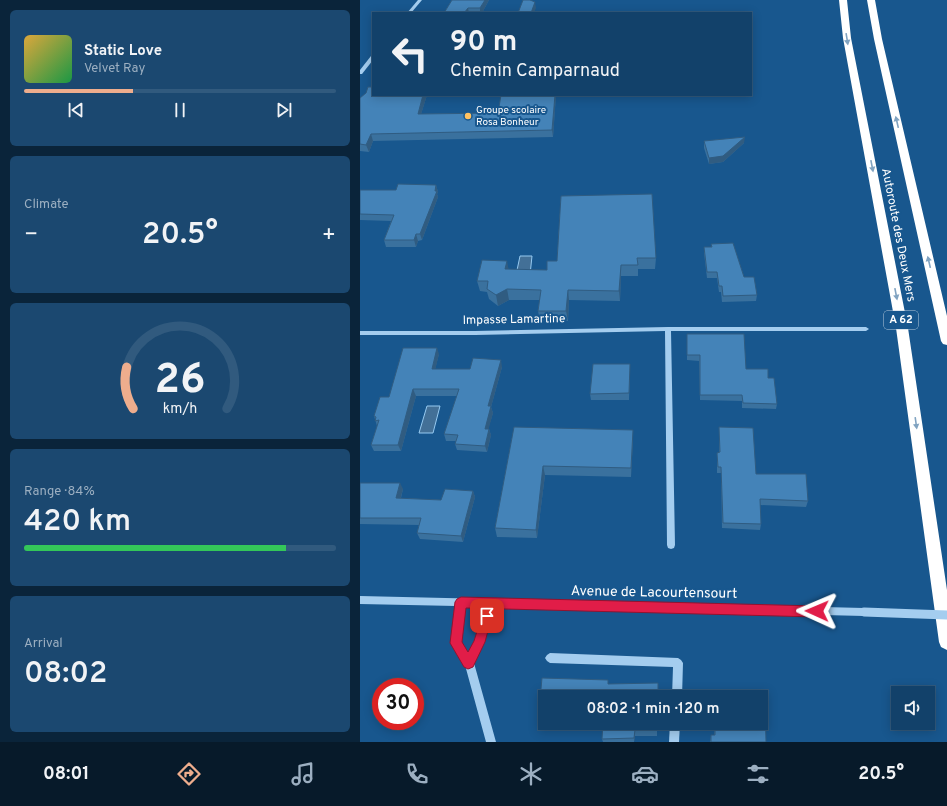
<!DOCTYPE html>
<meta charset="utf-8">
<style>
:root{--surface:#12416a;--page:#1b4870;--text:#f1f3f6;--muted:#9cafc1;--line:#315a7e;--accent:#eead8d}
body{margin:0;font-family:Overpass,sans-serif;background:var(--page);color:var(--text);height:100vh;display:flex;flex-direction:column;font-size:15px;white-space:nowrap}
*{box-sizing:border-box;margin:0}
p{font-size:13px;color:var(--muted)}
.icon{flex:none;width:22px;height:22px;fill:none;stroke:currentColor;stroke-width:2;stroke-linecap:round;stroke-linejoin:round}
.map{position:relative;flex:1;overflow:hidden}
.details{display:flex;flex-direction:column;gap:10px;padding:10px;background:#0a243a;width:360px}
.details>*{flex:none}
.hud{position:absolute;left:12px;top:12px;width:380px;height:84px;border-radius:0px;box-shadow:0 2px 10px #0003,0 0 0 1px var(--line);background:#12416a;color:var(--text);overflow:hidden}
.buttons{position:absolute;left:531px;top:686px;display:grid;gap:8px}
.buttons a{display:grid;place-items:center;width:44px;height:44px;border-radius:0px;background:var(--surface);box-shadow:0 2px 10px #0003,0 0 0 1px var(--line);font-size:20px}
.speed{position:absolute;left:12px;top:678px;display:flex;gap:8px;font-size:20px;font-weight:700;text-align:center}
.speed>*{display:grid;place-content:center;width:52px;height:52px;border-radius:50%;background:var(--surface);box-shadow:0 2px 10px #0003,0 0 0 1px var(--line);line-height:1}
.speed .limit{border:6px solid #d22;background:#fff;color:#111}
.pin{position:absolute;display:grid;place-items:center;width:34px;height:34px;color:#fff;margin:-17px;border-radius:8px;box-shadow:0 2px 6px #0006}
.me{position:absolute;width:44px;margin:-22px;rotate:271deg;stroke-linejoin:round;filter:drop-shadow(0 0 3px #0008)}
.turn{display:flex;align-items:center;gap:14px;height:84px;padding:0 12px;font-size:18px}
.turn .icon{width:52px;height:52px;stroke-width:2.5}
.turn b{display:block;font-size:28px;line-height:34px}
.big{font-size:30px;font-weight:600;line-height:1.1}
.details .card{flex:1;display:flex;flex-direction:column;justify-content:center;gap:6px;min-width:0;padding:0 14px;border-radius:6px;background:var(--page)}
.details .dial{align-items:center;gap:0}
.dial svg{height:104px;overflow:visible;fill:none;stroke:var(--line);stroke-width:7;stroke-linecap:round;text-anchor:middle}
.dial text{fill:var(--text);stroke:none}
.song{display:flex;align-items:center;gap:12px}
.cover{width:48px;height:48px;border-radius:6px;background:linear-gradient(135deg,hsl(40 70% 55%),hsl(140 70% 35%))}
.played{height:4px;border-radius:2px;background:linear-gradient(90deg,var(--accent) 35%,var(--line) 35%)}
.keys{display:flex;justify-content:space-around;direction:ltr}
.heat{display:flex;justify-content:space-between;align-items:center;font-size:22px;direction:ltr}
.charge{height:6px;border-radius:3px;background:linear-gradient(90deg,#34c759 84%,var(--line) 0)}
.trip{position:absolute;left:178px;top:690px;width:230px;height:40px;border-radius:0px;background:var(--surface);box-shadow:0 2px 10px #0003,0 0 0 1px var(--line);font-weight:600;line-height:40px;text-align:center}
.menu{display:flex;height:64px;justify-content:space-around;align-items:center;background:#071a2a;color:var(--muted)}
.menu .icon{width:28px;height:28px}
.menu .active{color:var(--accent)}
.menu b{font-size:18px;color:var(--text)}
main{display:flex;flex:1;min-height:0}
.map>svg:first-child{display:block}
</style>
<main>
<section class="details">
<div class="card">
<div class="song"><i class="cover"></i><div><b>Static Love</b><p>Velvet Ray</p></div></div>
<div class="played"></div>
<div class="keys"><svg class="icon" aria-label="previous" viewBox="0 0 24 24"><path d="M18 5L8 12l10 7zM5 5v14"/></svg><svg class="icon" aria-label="pause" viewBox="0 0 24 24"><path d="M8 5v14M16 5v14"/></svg><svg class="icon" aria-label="next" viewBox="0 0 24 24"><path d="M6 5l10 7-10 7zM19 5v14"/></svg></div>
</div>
<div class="card"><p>Climate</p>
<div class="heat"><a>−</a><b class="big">20.5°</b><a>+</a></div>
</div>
<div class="card dial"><svg viewBox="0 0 100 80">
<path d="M14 69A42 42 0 1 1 86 69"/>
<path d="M14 69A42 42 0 0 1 9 37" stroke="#eead8d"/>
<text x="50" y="56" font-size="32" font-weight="700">26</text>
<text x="50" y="72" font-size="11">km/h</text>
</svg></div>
<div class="card"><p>Range · 84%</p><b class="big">420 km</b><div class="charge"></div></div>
<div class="card"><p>Arrival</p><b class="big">08:02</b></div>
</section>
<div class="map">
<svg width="587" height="742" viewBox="0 0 587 742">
<rect width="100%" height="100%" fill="#18578e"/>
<g fill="#437097" stroke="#96caf1">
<polygon points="160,256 172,256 170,275 156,275"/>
<polygon points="67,406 80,406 73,433 59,433"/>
</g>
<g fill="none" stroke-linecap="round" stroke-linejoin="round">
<g fill="#a4cdef" fill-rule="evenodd">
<polygon points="58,0 62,0 51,13 47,13"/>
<polygon points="11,56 13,56 13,60 2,74 0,74 0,70"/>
<polygon points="308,327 506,327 509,329 506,331 311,331 315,545 314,548 311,549 308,548 307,545 305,331 115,335 0,335 0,331 115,331"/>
<path d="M0,596L504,608L507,609L508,612L507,615L504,616L134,607L127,629L124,642L114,663L136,742H126L105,665L91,643L96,606L0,604ZM105,607H125L115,641L108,654L101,642Z"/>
<polygon points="190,653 318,658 321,660 323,663 322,697 312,697 313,667 190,663 187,661 185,658 187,655"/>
<polygon points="310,723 320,723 319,742 309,742"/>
</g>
<g fill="#fff" fill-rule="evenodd">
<polygon points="479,0 487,0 491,38 548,328 587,590 587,650 581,647 579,642 536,328 483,38"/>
<polygon points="507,0 515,0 522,39 587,316 587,345 583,344 581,341 514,39"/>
</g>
<polyline stroke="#a4cdef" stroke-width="9" points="504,612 587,615"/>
</g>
<g fill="#3a719e">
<polygon points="92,0 129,0 122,13 84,13"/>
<polygon points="13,95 67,95 61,114 138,113 141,95 196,95 193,137 13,141 9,152 0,151 0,98"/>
<polygon points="344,141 384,143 363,162 349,164 344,148"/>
<polygon points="76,185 78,192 77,194 78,197 62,240 58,241 56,247 26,247 24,240 31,221 0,220 0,190 36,190"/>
<polygon points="201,196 296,258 295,269 278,269 278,276 261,276 260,301 209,300 208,321 180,321 178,311 180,300 149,300 138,306 129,299 127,292 120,291 117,281 149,270 187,270 197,261"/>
<polygon points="351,244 384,277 397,295 396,301 362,302 361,292 359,292 357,278 347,278 344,253 344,247 351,247"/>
<polygon points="327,334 386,369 408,378 417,404 416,409 382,408 382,401 340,400 339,361 327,360"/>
<polygon points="79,354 75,369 110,369 142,367 131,407 133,413 128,429 129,429 131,435 127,452 97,450 95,444 96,441 86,441 84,434 97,396 56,396 41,451 14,451 11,445 17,426 14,416 29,397"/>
<polygon points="270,364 269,400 231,400 230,394"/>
<polygon points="154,427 273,439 271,477 185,475 177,538 137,537 135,528"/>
<polygon points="359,427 396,474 448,501 446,507 400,505 401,524 400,530 362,528 361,473 357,473 357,453 359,453"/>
<polygon points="0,483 43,489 41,498 81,500 113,491 115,497 103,542 60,539 57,533 59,525 0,524"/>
<polygon points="185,697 185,707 182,707 180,700"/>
<polygon points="297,723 297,736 275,736 274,742 243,742 242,739"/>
<polygon points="355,723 401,723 406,742 350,742 351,735 354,735"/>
</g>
<g fill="#305c81">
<polygon points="125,0 129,0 122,13 120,13 120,8"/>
<polygon points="175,2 176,8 174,13 171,13"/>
<polygon points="108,8 109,13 104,13"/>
<polygon points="63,95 67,95 59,121 58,114"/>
<polygon points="195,95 196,95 193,137 192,130"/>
<polygon points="11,134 13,141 9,152 6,145"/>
<polygon points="385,137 384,143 363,162 349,164 349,158"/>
<polygon points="76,185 78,192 77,194 78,197 62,240 60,234"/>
<polygon points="56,234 58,241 56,247 54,240"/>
<polygon points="147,261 149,271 145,269"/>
<polygon points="261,265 261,276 260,301 259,291"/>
<polygon points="147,289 149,300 138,306 136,295"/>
<polygon points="208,290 209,300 208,321 206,311"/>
<polygon points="77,348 79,354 74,375 72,369"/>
<polygon points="141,360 142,367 131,407 133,413 127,435 125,429 128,406"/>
<polygon points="53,389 56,396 41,451 38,445"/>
<polygon points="129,429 131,435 127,452 125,446"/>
<polygon points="273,430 273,439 271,477 271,468"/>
<polygon points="183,466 185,475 177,538 176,530"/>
<polygon points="40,483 43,489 39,504 36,498"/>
<polygon points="113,491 115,497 103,542 101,536"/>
<polygon points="275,730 275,736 274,742 274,738"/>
</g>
<g fill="#4483b8" stroke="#305c81">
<polygon points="92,0 125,0 120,8 108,8 104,13 84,13"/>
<polygon points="163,0 170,0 175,2 171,13 158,13"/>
<polygon points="8,87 13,87 13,95 63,95 58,114 138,113 141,95 195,95 192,130 11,134 6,145 0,144 0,98 6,93"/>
<polygon points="385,137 363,156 349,158 344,141"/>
<polygon points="38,184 76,185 75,191 77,191 60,234 56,234 54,240 24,240 34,215 0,214 0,190 36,190"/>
<polygon points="292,194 296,258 277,258 278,265 261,265 259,291 208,290 206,311 178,311 181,290 147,289 136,295 127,289 128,281 117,281 122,260 147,261 145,269 187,270 187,261 197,261 201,196"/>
<polygon points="373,243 384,277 394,277 397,295 363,296 362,286 359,286 357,272 347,272 344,247 352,247 351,244"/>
<polygon points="327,334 384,334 386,369 408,369 408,378 414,378 417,404 383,403 382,395 340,395 340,355 327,355"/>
<polygon points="43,348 77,348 72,369 110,369 113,358 141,360 128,406 131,406 125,429 129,429 125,446 95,444 98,435 84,434 99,389 53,389 38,445 11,445 19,420 15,421 16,417 14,416 20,397 29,397"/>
<polygon points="233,364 270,364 269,393 230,394"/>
<polygon points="154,427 273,430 271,468 183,466 176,530 135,528"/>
<polygon points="359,427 393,428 396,474 446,474 448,501 400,499 401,524 363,523 361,467 358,467 357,453 360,452"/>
<polygon points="0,483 40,483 36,498 81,500 85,489 113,491 101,536 57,533 61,518 0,518"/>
<polygon points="182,678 248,680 248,684 298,683 298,697 185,697 185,700 180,700"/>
<polygon points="401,702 405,702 406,742 351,742 351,735 355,735 355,723 401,723"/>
<polygon points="243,723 297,723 297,729 275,730 274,738 242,739"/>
</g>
<defs><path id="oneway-solid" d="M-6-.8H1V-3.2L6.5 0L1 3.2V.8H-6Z"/></defs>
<g fill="#80a3c1">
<use href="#oneway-solid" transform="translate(487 39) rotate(81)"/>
<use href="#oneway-solid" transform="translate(537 122) rotate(-103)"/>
<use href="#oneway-solid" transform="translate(512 166) rotate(79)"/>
<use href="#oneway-solid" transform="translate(569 262) rotate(-103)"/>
<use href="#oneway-solid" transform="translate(536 294) rotate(79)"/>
<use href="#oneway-solid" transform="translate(556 423) rotate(82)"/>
</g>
<polygon fill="#e11d48" stroke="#92132f" points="101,597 457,606 461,607 463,611 461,615 457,617 106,608 102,642 108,652 114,641 123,612 127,611 131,612 132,616 125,642 113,667 108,669 104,667 90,643 95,602 97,599"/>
<circle fill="#ffc261" stroke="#18578e" stroke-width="1.5" cx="108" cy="116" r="4"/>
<g text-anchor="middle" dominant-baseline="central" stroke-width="4" stroke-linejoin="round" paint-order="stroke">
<g font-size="10" fill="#fff" stroke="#18578e" text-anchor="start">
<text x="116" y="110">Groupe scolaire<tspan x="116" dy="12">Rosa Bonheur</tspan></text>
</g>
<rect fill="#18578e" stroke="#bacddd" stroke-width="1" x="524" y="311" width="34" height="18" rx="3"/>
<g font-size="11" font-weight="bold" fill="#fff">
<text x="541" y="320">A 62</text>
</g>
<g font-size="12" fill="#fff" stroke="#18578e">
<text transform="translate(538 235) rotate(79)">Autoroute des Deux Mers</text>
<text transform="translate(154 320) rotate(-1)">Impasse Lamartine</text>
</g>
<g font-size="14" fill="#fff" stroke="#18578e">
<text transform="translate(294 593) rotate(1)">Avenue de Lacourtensourt</text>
</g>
</g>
</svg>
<div class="buttons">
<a><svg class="icon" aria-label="sound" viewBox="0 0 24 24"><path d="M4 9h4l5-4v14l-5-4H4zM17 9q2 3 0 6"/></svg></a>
</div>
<div class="speed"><div class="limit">30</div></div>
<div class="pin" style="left:127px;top:616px;background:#d93025"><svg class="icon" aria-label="arrive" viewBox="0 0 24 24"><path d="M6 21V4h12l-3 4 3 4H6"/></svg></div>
<svg class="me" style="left:457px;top:611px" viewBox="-20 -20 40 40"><path d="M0-17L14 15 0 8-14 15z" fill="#e11d48" stroke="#fff" stroke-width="4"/></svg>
<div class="trip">08:02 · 1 min · 120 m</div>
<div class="hud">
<div class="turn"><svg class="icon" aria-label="left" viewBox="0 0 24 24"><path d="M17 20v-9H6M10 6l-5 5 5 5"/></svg><div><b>90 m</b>Chemin Camparnaud</div></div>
</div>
</div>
</main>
<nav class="menu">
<b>08:01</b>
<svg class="icon active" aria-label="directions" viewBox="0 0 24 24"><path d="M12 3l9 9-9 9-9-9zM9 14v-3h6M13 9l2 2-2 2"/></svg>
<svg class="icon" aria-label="music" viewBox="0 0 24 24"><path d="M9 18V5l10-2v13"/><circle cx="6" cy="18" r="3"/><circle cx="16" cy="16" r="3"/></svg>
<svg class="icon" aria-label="phone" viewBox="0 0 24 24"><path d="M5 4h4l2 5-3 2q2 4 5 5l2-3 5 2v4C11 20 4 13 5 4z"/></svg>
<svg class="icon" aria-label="climate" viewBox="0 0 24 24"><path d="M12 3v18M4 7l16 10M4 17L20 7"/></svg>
<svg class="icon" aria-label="car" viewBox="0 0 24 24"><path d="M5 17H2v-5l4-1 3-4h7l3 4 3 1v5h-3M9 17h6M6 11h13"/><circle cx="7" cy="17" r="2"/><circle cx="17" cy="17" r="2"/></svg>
<svg class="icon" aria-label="filters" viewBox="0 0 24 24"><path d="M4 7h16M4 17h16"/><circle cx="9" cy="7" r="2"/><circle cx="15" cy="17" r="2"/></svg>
<b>20.5°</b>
</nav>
